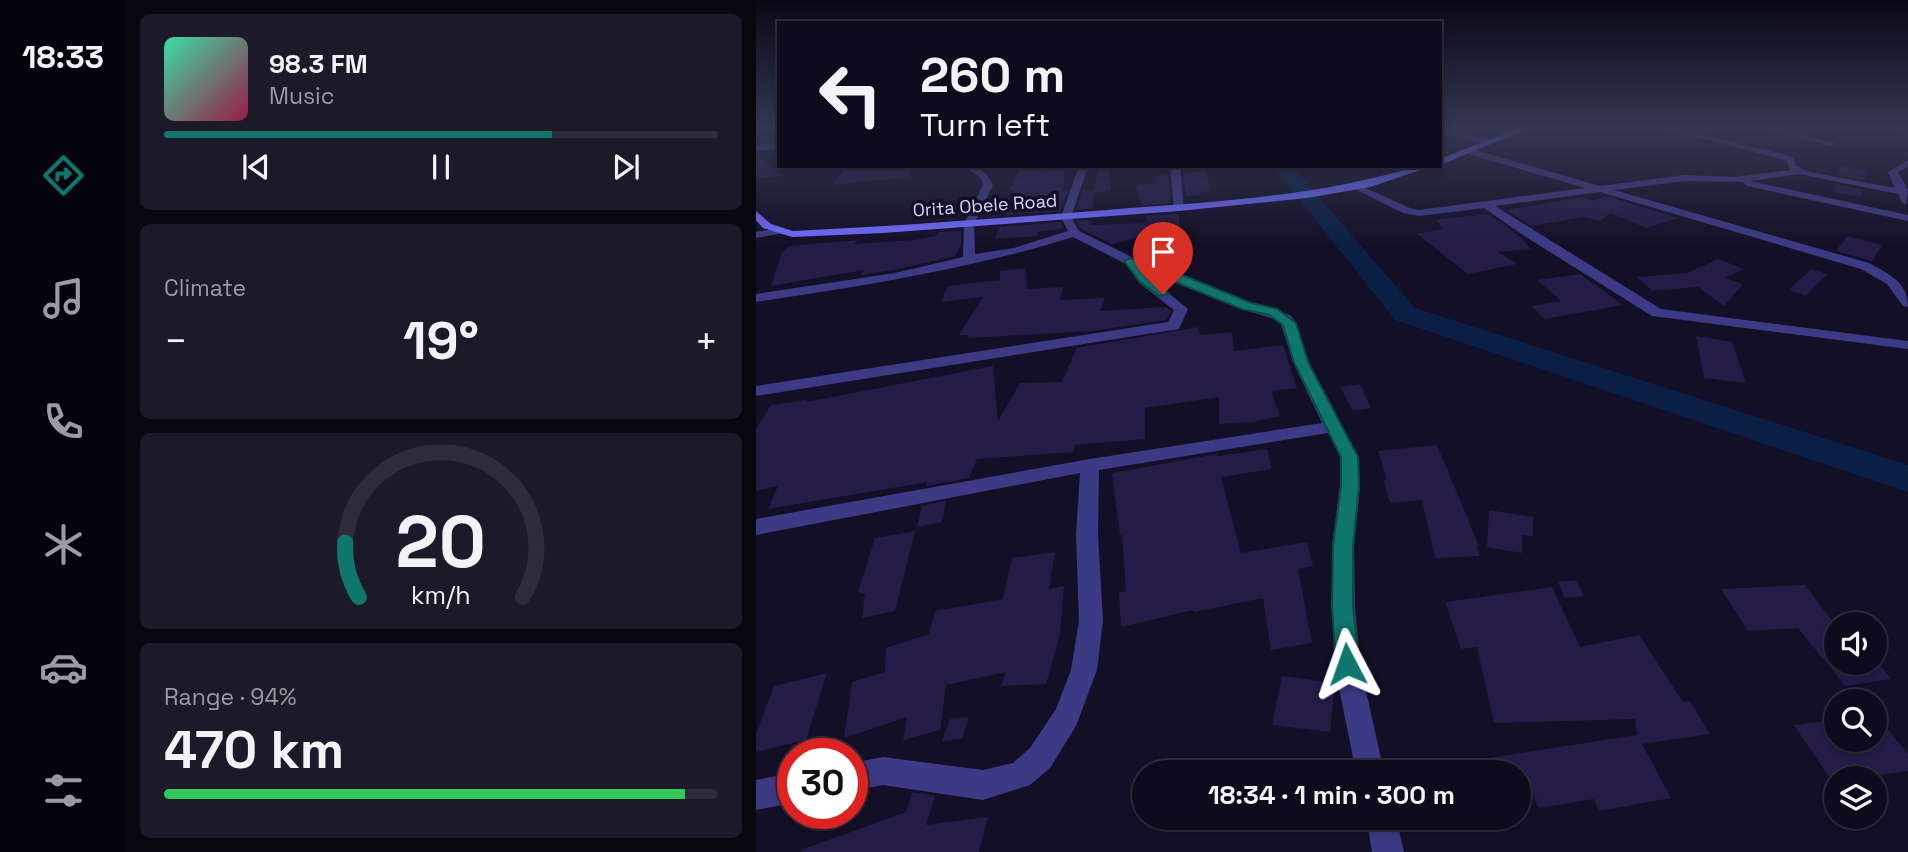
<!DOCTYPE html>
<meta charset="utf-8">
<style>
:root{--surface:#0e0b1c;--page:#1c1929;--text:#f1f3f6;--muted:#9b9ba3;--line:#2e2b3b;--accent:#0f766e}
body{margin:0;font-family:"Space Grotesk",sans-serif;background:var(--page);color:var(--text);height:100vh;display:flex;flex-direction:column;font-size:26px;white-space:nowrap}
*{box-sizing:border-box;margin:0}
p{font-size:23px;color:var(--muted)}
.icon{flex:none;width:38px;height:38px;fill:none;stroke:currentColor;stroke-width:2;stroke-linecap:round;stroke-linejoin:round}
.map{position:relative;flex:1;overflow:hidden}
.sheet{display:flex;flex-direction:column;gap:14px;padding:14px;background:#08060f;width:630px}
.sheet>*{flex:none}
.guide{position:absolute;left:21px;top:21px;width:665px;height:147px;border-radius:0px;box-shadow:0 4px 10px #0003,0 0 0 2px var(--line);background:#0e0b1c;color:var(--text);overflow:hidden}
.fabs{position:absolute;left:1068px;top:612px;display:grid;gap:14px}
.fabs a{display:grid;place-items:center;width:63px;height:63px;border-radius:50%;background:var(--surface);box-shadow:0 4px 10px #0003,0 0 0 2px var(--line);font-size:35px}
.speed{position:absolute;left:21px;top:738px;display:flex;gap:14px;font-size:35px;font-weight:700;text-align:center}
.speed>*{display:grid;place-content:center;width:91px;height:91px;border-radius:50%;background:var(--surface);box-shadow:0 4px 10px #0003,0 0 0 2px var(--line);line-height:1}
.speed .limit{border:10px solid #d22;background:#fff;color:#111}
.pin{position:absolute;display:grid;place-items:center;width:60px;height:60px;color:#fff;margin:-72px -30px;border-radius:50% 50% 50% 0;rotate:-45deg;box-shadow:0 0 7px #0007}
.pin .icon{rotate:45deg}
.me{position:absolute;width:77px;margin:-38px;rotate:356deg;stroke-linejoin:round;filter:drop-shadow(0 0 5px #0008)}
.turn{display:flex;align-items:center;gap:24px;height:147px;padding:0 28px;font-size:32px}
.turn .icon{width:91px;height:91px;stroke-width:2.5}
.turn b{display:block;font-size:49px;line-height:60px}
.big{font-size:52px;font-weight:600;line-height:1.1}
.sheet .tile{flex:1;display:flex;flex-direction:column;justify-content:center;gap:10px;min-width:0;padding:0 24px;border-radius:10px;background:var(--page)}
.sheet .dial{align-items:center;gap:0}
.dial svg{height:182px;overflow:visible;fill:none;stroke:var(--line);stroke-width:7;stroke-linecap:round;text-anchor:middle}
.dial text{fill:var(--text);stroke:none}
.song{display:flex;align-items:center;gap:21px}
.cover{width:84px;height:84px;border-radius:10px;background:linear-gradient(135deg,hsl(160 70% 55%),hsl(340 70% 35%))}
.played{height:7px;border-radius:4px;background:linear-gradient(90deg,var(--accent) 70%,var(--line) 70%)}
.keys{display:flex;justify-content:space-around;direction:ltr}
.heat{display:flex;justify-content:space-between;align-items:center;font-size:38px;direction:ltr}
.charge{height:10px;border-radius:5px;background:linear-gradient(90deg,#34c759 94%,var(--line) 0)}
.trip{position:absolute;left:376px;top:760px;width:399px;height:70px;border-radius:35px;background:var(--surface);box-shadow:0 4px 10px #0003,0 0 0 2px var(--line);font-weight:600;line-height:70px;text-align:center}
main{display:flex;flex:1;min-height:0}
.menu{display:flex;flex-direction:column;width:126px;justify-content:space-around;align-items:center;background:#06040b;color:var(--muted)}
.menu .icon{width:49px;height:49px}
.menu .active{color:var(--accent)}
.menu b{font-size:32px;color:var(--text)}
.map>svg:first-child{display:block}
</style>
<main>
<nav class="menu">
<b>18:33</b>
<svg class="icon active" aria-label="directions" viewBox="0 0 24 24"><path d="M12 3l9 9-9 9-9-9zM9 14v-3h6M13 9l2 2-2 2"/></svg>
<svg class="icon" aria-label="music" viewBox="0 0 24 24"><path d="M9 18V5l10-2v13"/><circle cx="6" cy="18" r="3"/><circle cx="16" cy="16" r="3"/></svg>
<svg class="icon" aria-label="phone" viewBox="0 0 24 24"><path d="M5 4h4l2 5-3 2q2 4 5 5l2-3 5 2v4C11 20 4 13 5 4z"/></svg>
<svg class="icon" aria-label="climate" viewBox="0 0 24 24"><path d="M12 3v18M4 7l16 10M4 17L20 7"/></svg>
<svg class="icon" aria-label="car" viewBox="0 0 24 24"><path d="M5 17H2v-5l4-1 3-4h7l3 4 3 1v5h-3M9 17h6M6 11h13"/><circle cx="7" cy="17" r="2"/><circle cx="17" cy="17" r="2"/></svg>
<svg class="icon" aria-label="filters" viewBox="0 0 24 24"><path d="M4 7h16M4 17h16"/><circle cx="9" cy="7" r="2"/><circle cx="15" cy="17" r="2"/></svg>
</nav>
<section class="sheet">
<div class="tile">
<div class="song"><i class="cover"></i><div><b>98.3 FM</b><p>Music</p></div></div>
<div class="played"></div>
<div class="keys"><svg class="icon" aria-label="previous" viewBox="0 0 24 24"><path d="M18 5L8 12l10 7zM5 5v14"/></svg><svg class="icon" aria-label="pause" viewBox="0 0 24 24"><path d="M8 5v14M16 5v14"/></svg><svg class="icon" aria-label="next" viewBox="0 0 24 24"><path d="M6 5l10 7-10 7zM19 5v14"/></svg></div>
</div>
<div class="tile"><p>Climate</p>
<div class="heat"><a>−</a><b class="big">19°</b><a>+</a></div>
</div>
<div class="tile dial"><svg viewBox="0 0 100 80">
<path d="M14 69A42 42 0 1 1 86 69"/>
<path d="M14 69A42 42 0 0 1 8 45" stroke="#0f766e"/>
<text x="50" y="56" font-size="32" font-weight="700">20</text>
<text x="50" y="72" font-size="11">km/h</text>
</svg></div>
<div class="tile"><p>Range · 94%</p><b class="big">470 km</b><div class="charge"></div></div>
</section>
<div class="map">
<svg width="1152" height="852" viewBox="0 0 1152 852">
<rect width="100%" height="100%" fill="#130f26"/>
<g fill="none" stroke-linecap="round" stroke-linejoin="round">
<polygon fill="#0a1f44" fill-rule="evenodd" points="517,166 536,166 659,308 1152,465 1152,492 639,320"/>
</g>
<g fill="#241b47">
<polygon points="0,155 28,176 0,178"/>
<polygon points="91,166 154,166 154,177 76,185"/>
<polygon points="343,166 352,166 355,191 338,193 337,208 320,210 327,190 338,190"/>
<polygon points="1085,166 1111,170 1109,180 1082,175"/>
<polygon points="285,167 283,171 309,169 307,191 312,191 304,211 247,215 257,190 253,191 265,168"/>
<polygon points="450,171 455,191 444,192 444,195 430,196 427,173"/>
<polygon points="412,175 415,203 386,205 379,185 400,183 399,176"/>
<polygon points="1080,184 1107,190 1105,197 1077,192"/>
<polygon points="850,196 922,218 890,228 854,213 844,221 828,217 776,226 750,210 827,197 837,201"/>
<polygon points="423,214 423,231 398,233 356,244 325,229 320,221 336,220 335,225 392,223 390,216"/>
<polygon points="732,214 762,235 775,249 742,252 761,264 712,274 661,234 688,229 679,220"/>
<polygon points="305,222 307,228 282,232 281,236 239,239 243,227"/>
<polygon points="205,231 205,245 199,256 138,270 104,275 108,270 15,286 26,252 34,246 102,240 98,244 158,240 180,236 183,232"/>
<polygon points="1091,236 1126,245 1116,261 1080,251"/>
<polygon points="962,259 988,269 969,278 987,284 968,306 942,287 897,291 881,277 932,273"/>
<polygon points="269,268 271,289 307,287 304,300 349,298 344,311 410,307 415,311 410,320 336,331 211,338 212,335 203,335 227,297 185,302 192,286 244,280 244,271"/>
<polygon points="1055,269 1071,274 1050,296 1033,290"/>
<polygon points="824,274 867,305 789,319 775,306 805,301 781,280"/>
<polygon points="442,327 444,335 476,332 478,351 527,345 541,388 515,391 524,416 496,422 463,424 463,397 389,408 389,439 319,445 317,452 221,459 213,478 170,486 171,482 12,509 22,486 0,491 0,429 15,405 51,400 50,402 237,366 242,421 264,383 306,382 321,348"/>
<polygon points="940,336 976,342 990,383 948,378"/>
<polygon points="604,384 615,408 597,411 584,387"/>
<polygon points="681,445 723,546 720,545 724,556 679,558 666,500 634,503 627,480 631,480 622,451"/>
<polygon points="511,449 516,469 465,477 485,553 551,542 557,566 542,569 556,643 515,650 507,598 438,612 437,610 365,627 363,593 370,591 366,535 364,535 356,473 461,454 461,456"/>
<polygon points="190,501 186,522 161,527 166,506"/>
<polygon points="733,510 777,517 777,536 766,535 766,553 731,547"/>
<polygon points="159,531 139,611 106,618 109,594 102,592 119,538"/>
<polygon points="299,552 293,589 308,586 304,635 290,684 245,686 250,672 190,685 184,730 147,740 151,717 88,738 96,682 129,672 130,648 173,634 179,611 247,599 256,558"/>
<polygon points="820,580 828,596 809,598 802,582"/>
<polygon points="1049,585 1080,626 1080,663 1122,663 1135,679 1089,686 1042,628 992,631 965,589"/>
<polygon points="796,587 824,647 883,635 927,702 934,701 954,734 886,744 915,798 843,811 838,799 782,808 772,780 763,781 763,772 737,772 733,758 881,735 879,719 738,723 721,647 705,649 689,602"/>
<polygon points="71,673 50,740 0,752 0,734 18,686"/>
<polygon points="526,676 579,683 574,732 516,725"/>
<polygon points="213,717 206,739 186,741 194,719"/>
<polygon points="1080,720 1080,740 1118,740 1118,730 1131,728 1152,754 1152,771 1076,781 1038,725"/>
<polygon points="156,792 179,796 170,825 232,817 223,852 46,852 45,850 150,812"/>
</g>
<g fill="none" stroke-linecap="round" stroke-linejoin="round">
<g fill="#3d3a85" fill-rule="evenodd">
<path d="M902,127H915L1031,155L1038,158L1040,166L1054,172L1139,188L1132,172L1152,160V167L1142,172L1152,190L1150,204L1146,203L1142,194L1043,174L994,181L1152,215V221L991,186L987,182L929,181L858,190L1113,263C1133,274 1152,282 1152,307L1147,306L1131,284L1105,269L844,192L739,206L905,309L1152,341V349L896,316L767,235L728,208L663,216L647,213L595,187L603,185L654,208L663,210L829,188L709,153L712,148L844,186L929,175L978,177L1034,170L1031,161L1025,159Z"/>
<polygon points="1000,127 1014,127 1080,143 1076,146"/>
<polygon points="1135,127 1152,130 1152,135 1136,129"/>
<polygon points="684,128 737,140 738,142 734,145 684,132"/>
<polygon points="23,143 23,149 0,151 0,145"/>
<path d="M207,166C221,166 231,171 237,185L218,224L219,254L258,248L312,231L305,217L323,166H332L315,217L323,231L378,258L404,265L496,303L534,315L538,320L553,362L602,457L604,486L598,546L599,606L604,664L628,772H600L578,664L576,546L584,486V457L572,433L343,470L342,535L347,621L341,670L320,726L294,768L274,785L227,800L127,785L96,791V763L127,757L227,770L257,763L274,748L300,709L315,670L323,621L320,535L324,473L0,535V519L334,459L566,423L537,362L524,321L486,309L385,268L393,277L432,309L423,329L0,396V386L412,322L418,310L383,283L370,264L317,237C214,269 107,286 0,302V294L139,273L207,257L208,224L227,185L225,178Z"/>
<polygon points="414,166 424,166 428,208 423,211 418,208"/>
<polygon points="23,228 29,231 27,233 0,238 0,232"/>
<polygon points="37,773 37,803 0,810 0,780"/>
<polygon points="610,817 640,817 648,852 616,852"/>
</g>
<g fill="#6f6bff" fill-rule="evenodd">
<polygon points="765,127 776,127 684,165 684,159"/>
<path d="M662,166H676L614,187L551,198L423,211L127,233L36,237L7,228L0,220V211L15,224L37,231C142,226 246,218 351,210C455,202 561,197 662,166Z"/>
</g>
</g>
<linearGradient id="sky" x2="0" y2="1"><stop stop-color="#0a0815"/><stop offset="0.52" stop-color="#333752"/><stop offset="1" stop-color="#333752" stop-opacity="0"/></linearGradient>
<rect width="1152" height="246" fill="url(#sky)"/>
<polygon fill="#0f766e" stroke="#0a4d48" stroke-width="2" points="374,258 404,266 495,303 521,309 540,323 552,362 602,457 603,486 597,546 597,606 603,664 599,671 591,674 583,671 580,664 576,606 577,546 585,486 585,457 538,362 527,325 513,315 486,309 385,268 413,294 403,296 384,282 368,261"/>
<g text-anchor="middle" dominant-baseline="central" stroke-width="7" stroke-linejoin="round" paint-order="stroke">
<g font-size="18" fill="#d9d4ff" stroke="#130f26">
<text transform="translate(229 205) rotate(-4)">Orita Obele Road</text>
</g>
</g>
</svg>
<div class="fabs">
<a><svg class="icon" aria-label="sound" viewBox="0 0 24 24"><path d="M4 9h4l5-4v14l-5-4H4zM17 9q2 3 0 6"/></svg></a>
<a><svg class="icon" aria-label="search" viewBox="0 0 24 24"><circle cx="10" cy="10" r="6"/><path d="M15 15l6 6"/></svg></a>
<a><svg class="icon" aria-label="layers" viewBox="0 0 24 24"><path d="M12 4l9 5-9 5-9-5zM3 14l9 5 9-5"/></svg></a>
</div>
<div class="speed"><div class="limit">30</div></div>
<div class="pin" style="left:407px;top:294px;background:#d93025"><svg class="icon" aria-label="arrive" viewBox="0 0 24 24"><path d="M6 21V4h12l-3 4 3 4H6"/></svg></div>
<svg class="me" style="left:591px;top:664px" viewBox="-20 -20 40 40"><path d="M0-17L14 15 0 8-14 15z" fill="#0f766e" stroke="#fff" stroke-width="4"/></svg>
<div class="trip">18:34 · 1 min · 300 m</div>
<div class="guide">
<div class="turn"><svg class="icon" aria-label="left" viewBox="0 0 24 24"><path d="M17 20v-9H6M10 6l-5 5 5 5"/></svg><div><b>260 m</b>Turn left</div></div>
</div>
</div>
</main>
